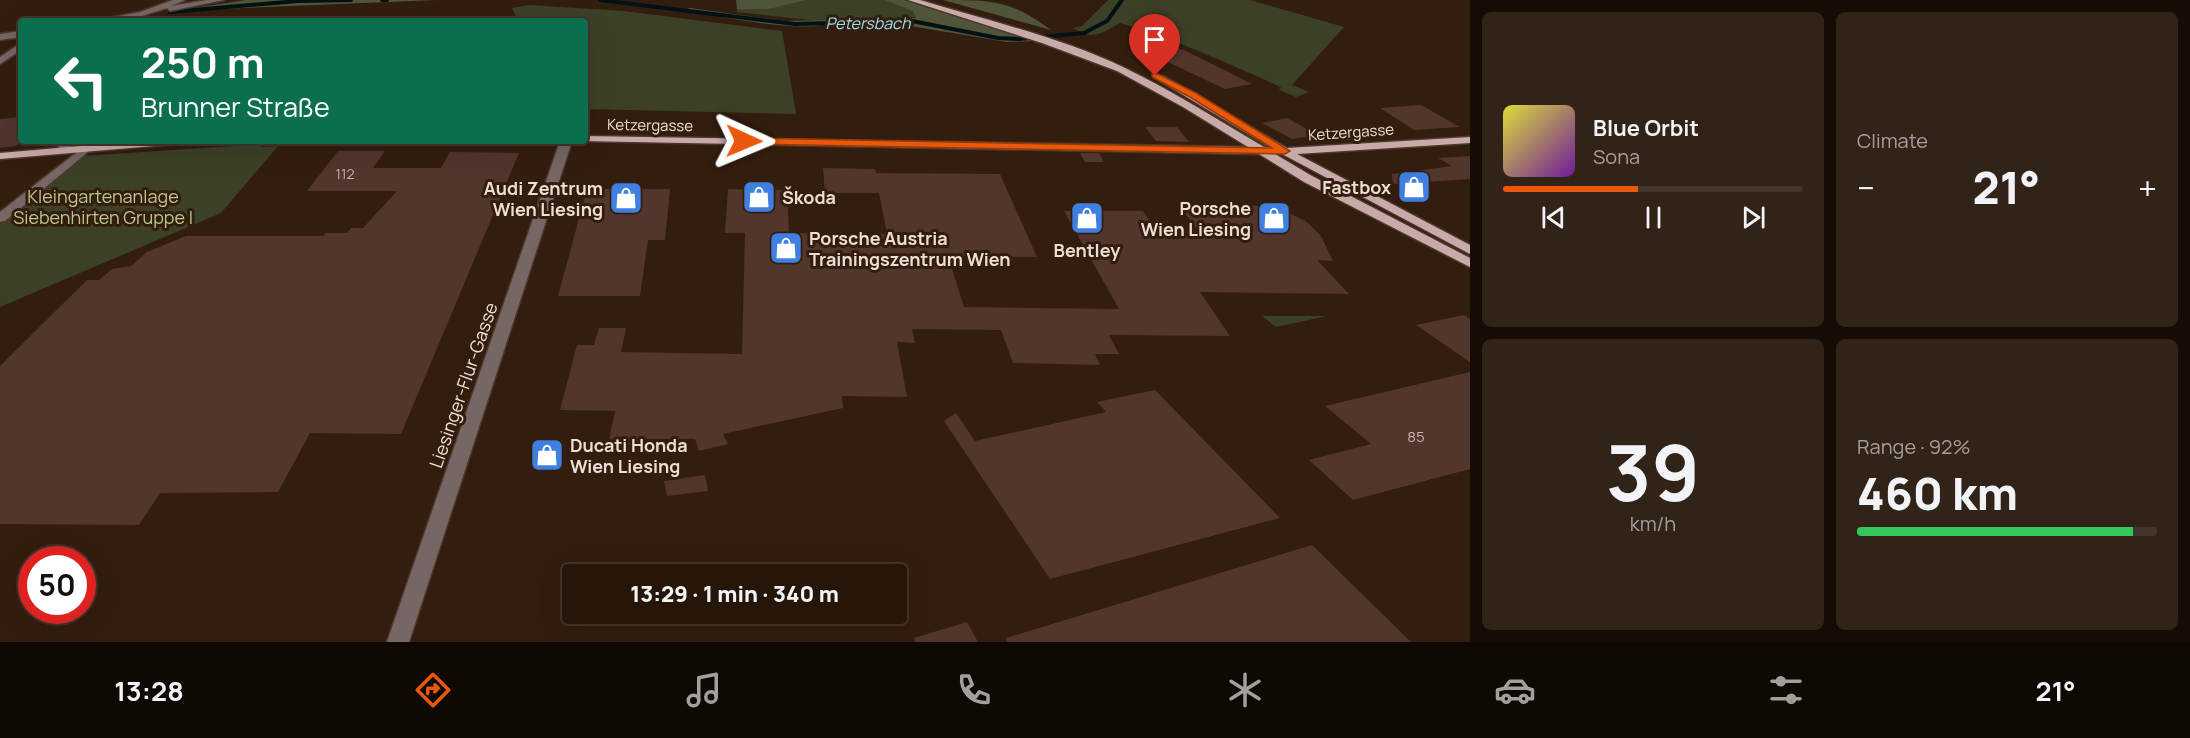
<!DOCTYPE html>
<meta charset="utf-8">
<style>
:root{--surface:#26160a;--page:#322318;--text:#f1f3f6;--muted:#a49f9c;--line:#42352b;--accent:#ea580c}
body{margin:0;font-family:Manrope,sans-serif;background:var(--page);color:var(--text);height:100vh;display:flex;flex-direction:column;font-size:22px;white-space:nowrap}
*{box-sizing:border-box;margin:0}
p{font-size:20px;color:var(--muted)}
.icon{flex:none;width:33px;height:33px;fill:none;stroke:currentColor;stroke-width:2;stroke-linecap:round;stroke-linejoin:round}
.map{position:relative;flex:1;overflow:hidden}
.details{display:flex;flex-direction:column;gap:12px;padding:12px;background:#150c06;width:720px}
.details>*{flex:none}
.guide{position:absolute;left:18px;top:18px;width:570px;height:126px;border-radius:6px;box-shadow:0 6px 24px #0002,0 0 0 2px var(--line);background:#0b6e4f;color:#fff;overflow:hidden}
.speed{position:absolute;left:18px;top:546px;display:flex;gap:12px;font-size:30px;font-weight:700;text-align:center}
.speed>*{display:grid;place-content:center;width:78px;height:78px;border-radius:50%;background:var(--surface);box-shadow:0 6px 24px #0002,0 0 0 2px var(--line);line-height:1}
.speed .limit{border:9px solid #d22;background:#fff;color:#111}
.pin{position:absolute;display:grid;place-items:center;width:51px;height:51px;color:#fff;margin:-62px -26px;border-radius:50% 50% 50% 0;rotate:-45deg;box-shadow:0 0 6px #0007}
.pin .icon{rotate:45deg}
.me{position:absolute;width:66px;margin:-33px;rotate:91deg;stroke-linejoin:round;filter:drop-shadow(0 0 4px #0008)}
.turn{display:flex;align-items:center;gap:21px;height:126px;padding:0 24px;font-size:27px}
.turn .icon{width:78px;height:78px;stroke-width:2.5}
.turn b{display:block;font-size:42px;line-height:51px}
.big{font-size:45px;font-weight:800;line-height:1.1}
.details .tile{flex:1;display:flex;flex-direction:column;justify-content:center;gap:9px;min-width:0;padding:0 21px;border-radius:9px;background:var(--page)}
.details .dial{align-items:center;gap:0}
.dial b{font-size:78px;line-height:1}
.song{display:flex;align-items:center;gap:18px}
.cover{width:72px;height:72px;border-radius:9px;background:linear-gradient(135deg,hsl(60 70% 55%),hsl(280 70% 35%))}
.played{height:6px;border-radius:3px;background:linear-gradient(90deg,var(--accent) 45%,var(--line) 45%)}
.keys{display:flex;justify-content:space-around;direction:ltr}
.heat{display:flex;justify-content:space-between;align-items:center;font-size:33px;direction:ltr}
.charge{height:9px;border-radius:4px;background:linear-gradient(90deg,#34c759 92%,var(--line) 0)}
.details .tiles{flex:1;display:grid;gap:12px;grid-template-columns:repeat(2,1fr)}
.trip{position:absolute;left:562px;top:564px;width:345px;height:60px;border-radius:6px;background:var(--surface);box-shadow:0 6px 24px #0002,0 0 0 2px var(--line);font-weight:800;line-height:60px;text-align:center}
.tabs{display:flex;height:96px;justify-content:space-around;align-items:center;background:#0f0904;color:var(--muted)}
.tabs .icon{width:42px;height:42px}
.tabs .active{color:var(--accent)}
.tabs b{font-size:27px;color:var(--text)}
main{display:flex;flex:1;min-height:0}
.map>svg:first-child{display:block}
</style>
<main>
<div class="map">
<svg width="1470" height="642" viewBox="0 0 1470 642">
<rect width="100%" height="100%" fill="#331d0e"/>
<g fill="#3b4026">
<polygon points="773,0 895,0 946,16 817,21 737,12 737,9"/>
<path d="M1108,0H1250L1344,27L1292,85L1309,92L1296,97L1279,90L1281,87C1226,63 1176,39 1120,23C1099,34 1095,41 1073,28L1082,26Z"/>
<polygon points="529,5 624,11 782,31 796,114 585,109 585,21 518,21 512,8"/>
<polygon points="264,144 261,147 278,146 221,213 0,307 0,224 82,156"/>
<polygon points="1262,316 1327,316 1276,327"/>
</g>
<g fill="#505539">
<polygon points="246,0 436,0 173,11"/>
<polygon points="736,0 806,0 769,9 737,9"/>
<path d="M885,0H904L1034,41L1007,42L898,24H825C796,33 715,15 682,10L690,8L785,21L916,18L913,11Z"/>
<path d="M943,0C991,0 1011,0 1051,30Z"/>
</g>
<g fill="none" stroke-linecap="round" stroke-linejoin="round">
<g stroke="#001216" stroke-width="4">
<polyline points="382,0 387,0"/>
<polyline points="600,0 795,24 912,21 998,38 1019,39 1084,33 1107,21 1122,0"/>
<polyline points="170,12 298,1 351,0"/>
</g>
</g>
<g fill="#52352d">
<polygon points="1162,42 1186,51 1252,84 1225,89 1138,48"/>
<polygon points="1421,105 1460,127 1414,130 1380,108"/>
<polygon points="21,117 21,141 16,146 0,148 0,119"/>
<polygon points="1287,118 1318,135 1292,139 1262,123"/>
<polygon points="1145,127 1177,127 1189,142 1156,141"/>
<polygon points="338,151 385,151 373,168 441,168 450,152 519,153 401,434 310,433 278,492 160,493 139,525 0,524 0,366 87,280 99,280 112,269 131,266 147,252 186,236 323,236 326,233 347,233 351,228 363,228 397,191 307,191"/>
<polygon points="1080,153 1099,153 1104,162 1085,162"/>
<polygon points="1470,156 1470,179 1393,184 1392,174 1452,166 1438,158"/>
<polygon points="823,168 875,169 876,173 1000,174 1037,257 948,256 964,307 1119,309 1064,211 1143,211 1159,235 1202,235 1183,211 1244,212 1235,204 1279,208 1307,222 1321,236 1333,261 1317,260 1349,294 1200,292 1230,336 1109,335 1119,354 1095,354 1100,365 1013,363 1001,330 912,329 915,343 897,342 907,397 842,396 843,408 723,434 728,444 699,451 695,439 643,439 642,451 607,450 615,411 560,410 577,345 594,345 599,328 626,328 621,352 742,354 745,233 725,233 728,189 787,190 789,233 887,234 879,193 825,193"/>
<polygon points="587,189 670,189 665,240 648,240 640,296 558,296"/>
<polygon points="1464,315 1470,319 1470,362 1416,325"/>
<polygon points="1470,372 1470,469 1353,500 1309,460 1371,444 1325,406"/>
<polygon points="1155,390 1280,518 1050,579 944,421 956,413 975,441 1106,412 1097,402"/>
<polygon points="705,475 708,491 667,496 664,481"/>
<polygon points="1312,545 1411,642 1007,642 1006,638"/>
<polygon points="967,622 978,642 915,642 914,638"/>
</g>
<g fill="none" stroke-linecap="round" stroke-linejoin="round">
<defs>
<g id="minor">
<polygon points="173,0 185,0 171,6 207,0 224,0 170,11 167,8 142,16 93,21 140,12"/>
<polygon points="21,31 21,37 0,40 0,34"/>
<polygon points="21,43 21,50 0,64 0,57"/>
<polygon points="64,141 76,141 65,153 57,153 55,151"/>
<polygon points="560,141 572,141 409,642 387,642"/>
<polygon points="85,146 89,147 89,151 5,221 0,222 0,212"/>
</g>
<g id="major">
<path d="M908,0H920C986,20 1063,38 1125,68C1173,91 1218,120 1264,147H1270L1155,78L1163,76L1287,148L1470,137V143L1297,154L1470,245V254L1282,154H1275L1312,176L1470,258V267L1304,182L1259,154L581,141H585V136L1248,147L1183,107L1117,71L1042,43Z"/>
<polygon points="138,141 184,141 178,144 0,159 0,153"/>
</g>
</defs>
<use href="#minor" stroke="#4d382a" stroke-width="3"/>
<use href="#major" stroke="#4d382a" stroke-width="3"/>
<use href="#minor" fill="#766666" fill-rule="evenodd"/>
<use href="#major" fill="#c9aaaa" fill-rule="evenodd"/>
</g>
<polygon fill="#ea580c" stroke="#983908" stroke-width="1.5" points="1152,74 1158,74 1196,93 1290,151 1285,154 744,144 739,141 744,138 1272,148 1190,97 1152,77"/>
<defs>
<symbol id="shop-square" viewBox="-11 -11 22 22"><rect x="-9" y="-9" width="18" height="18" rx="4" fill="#3f7fe0" stroke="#331d0e"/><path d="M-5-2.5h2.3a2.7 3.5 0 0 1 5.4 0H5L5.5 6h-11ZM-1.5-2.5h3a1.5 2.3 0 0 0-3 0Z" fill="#fff"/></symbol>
</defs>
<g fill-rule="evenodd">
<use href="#shop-square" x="1395" y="168" width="38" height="38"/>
<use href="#shop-square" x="740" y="178" width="38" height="38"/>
<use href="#shop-square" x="607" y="179" width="38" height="38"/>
<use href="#shop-square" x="1068" y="199" width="38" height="38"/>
<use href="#shop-square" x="1255" y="199" width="38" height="38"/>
<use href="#shop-square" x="767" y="229" width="38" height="38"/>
<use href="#shop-square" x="528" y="436" width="38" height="38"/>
</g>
<g text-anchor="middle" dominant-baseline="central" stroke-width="6" stroke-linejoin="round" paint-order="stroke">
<g font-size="14" fill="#c6b3aa">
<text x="345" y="173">112</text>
</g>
<g font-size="15" fill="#edddd4" stroke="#331d0e">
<text transform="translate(650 125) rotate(1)">Ketzergasse</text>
<text transform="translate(1351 132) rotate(-4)">Ketzergasse</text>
</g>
<g font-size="15" fill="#c6b3aa">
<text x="1416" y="436">85</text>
</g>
<g font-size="16" font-style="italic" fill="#96dfeb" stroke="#331d0e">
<text x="868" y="23">Petersbach</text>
</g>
<g font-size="18" font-weight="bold" fill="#edddd4" stroke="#331d0e" text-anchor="end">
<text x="1391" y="187">Fastbox</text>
<text x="603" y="188">Audi Zentrum<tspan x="603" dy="21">Wien Liesing</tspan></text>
<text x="782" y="197" text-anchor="start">Škoda</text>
<text x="1251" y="208">Porsche<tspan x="1251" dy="21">Wien Liesing</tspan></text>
<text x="809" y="238" text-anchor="start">Porsche Austria<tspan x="809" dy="21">Trainingszentrum Wien</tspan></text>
<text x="1087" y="250" text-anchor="middle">Bentley</text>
<text x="570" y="445" text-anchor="start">Ducati Honda<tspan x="570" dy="21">Wien Liesing</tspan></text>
</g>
<g font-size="18" fill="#bbc58e" stroke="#331d0e">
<text x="103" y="196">Kleingartenanlage<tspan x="103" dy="21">Siebenhirten Gruppe I</tspan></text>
</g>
<g font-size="18" fill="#edddd4" stroke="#331d0e">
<text transform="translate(463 385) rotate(-71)">Liesinger-Flur-Gasse</text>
</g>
</g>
</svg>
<div class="speed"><div class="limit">50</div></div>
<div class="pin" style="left:1155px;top:76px;background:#d93025"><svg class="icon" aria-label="arrive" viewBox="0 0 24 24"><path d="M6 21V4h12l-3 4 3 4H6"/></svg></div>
<svg class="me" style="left:744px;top:141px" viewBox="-20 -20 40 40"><path d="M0-17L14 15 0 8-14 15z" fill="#ea580c" stroke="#fff" stroke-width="4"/></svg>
<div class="trip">13:29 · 1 min · 340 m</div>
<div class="guide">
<div class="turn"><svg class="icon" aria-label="left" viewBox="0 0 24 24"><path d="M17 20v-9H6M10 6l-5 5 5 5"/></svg><div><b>250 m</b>Brunner Straße</div></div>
</div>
</div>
<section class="details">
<div class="tiles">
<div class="tile">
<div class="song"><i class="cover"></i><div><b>Blue Orbit</b><p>Sona</p></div></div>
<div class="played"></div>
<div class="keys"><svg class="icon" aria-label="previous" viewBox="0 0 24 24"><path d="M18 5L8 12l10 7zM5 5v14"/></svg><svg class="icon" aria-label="pause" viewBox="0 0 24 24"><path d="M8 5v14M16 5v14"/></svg><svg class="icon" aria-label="next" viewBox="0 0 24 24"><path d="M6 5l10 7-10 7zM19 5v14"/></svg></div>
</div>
<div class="tile"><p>Climate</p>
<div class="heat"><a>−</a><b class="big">21°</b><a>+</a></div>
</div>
<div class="tile dial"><b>39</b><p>km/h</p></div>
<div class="tile"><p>Range · 92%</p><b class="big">460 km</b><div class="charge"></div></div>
</div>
</section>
</main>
<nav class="tabs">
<b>13:28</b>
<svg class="icon active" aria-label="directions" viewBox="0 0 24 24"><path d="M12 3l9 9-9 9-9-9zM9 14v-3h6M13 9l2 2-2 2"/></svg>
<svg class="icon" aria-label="music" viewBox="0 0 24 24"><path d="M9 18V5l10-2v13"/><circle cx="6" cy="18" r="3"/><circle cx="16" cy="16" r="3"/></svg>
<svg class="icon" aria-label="phone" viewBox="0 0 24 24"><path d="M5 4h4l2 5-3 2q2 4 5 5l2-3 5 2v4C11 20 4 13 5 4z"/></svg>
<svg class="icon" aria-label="climate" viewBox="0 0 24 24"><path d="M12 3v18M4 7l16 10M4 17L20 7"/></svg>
<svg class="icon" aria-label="car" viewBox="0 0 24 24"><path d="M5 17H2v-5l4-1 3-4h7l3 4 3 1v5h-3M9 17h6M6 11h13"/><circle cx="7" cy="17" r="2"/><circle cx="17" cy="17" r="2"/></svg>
<svg class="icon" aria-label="filters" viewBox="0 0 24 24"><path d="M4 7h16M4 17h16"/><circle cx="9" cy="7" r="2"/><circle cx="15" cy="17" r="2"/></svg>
<b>21°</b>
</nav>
